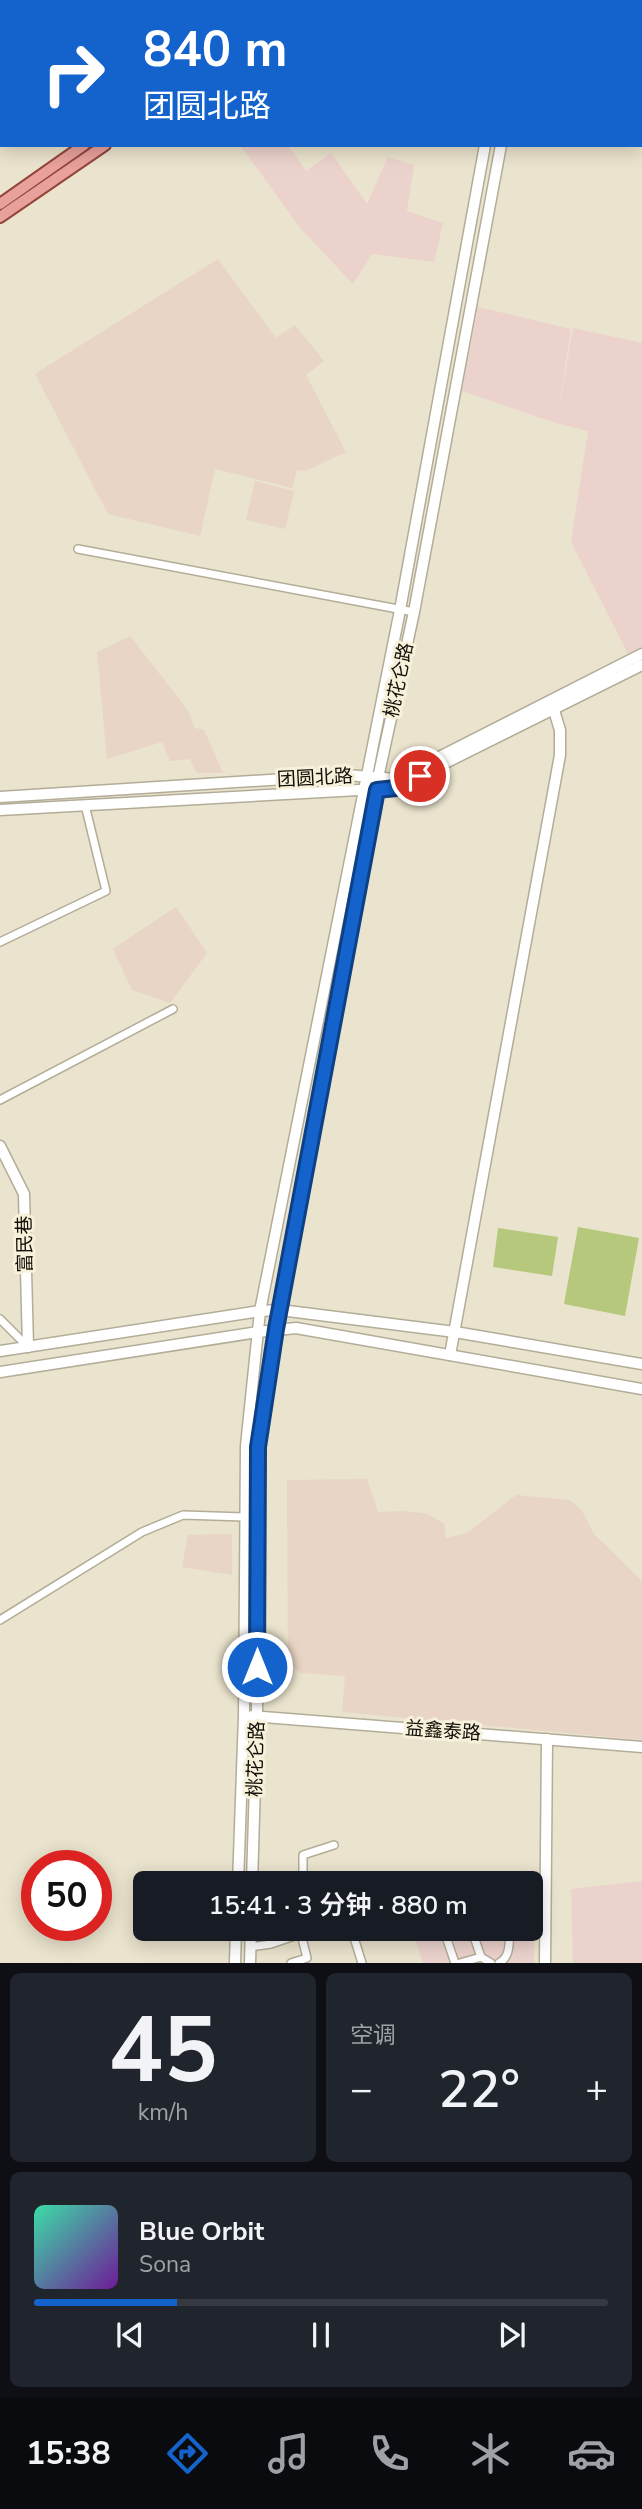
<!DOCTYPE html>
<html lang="zh">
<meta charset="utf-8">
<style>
:root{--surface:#171b24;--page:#20242c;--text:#f1f3f6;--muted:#9ea1a6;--line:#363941;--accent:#1463cd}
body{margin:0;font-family:"Nunito Sans","Noto Sans SC",sans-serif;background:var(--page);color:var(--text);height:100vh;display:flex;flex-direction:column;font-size:26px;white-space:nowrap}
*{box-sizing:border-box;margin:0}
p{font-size:23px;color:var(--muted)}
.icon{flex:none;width:38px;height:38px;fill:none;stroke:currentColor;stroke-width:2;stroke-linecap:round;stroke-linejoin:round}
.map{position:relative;height:1963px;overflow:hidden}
.details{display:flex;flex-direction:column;gap:10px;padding:10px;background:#0d0f14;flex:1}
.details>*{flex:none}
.top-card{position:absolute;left:0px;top:0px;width:642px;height:147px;box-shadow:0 4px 18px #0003;background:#1463cd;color:#fff;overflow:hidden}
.speed{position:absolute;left:21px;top:1850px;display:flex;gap:14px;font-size:35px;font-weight:700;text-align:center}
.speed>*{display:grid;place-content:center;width:91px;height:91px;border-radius:50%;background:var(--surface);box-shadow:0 4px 18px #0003;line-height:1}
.speed .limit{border:10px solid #d22;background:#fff;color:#111}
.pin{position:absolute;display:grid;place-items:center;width:60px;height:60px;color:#fff;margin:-30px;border:4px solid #fff;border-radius:50%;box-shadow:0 2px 7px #0007}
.me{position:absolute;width:77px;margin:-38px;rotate:0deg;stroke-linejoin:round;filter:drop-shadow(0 0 5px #0008)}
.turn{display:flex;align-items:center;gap:24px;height:147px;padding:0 28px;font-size:32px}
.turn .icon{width:91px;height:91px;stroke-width:2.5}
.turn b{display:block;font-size:49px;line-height:60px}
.big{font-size:52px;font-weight:600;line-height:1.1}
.details .widget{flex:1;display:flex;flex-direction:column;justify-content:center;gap:10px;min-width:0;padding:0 24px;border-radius:10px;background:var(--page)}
.details .dial{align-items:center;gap:0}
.dial b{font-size:91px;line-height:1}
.song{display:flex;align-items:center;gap:21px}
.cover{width:84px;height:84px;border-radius:10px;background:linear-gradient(135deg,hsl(160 70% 55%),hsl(280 70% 35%))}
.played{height:7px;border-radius:4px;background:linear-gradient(90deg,var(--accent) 25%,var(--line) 25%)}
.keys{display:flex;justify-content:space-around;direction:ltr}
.heat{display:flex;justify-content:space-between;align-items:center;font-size:38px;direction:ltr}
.details .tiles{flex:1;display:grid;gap:10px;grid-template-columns:1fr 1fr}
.widget:last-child{grid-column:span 2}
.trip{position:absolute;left:133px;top:1871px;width:410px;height:70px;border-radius:10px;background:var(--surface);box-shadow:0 4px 18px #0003;font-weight:600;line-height:70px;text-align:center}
.tabs{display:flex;height:112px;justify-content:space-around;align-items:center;background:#090b0e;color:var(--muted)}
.tabs .icon{width:49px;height:49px}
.tabs .active{color:var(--accent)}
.tabs b{font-size:32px;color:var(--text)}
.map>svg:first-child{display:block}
</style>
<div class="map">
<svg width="642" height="1963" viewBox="0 0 642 1963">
<rect width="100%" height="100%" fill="#eae3cd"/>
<g fill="#ecd2cd">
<polygon points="240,145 288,145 306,171 331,153 367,204 388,157 414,165 407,211 443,223 434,262 372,254 353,284 301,229"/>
<polygon points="478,307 571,329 557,421 573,328 642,343 642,647 628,654 571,542 588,431 556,423 462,391"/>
<polygon points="642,1881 642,1963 573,1963 571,1889"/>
<polygon points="530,1903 534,1903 534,1963 423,1963 412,1929 530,1928"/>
</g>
<g fill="#e8d5c5">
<polygon points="218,259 276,338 295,325 324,361 306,375 346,452 305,471 297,470 292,488 215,469 200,536 108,514 35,374"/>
<polygon points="255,481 294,491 285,529 246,520"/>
<polygon points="130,636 187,709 195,728 204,730 223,773 197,773 190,759 170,761 162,742 107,759 97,652"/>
<polygon points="176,907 207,953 170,1003 132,990 113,949"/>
<polygon points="367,1479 378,1512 406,1511 428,1514 444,1524 446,1538 467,1533 516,1495 570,1500 582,1511 594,1534 642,1581 642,1740 342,1712 345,1676 302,1673 288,1665 287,1480"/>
<polygon points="232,1534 232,1575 182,1567 188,1535"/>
</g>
<g fill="#b6c87b">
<polygon points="578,1227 639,1238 625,1316 564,1304"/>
<polygon points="498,1228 558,1237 552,1276 493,1267"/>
</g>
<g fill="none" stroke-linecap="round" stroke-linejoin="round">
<defs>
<g id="street">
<polyline points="640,111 642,111"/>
<polyline points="78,549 414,612"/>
<polyline points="0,942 106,891 85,805"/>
<polyline points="0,1100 173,1009"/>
<polyline points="0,1319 28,1347"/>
<polyline points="0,1620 142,1532 183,1515 244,1517"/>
<polyline points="303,1883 303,1855 334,1845"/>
<polyline points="530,1903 546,1903"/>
<polyline points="351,1928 362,1963"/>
<polyline points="443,1928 455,1963"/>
<polyline points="471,1928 481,1957 491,1963"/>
<polyline points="250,1947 271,1944 318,1928"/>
<polyline points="291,1963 307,1958 301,1934"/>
<polyline points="460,1963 481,1957"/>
<path d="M499,1963C511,1957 509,1941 510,1928"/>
</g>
<g id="secondary">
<polyline points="511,2 511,0"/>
<polyline points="528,2 528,0"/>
<polyline points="0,797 347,775 396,779 642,654"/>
<polyline points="0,810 395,788 642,665"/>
<polyline points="0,1146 24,1194 28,1347"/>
<polyline points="0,1351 260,1311 280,1310 455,1332 642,1364"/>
<polyline points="450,1355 560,755 560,730 552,704"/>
<polyline points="0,1372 258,1332 296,1328 642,1389"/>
<polyline points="252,1716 642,1747"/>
<polyline points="238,1883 244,1716 246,1446 260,1311 400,610 485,145"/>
<polyline points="252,1883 257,1717 258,1446 276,1330 378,778 414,612 501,145"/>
<polyline points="235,1963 236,1928"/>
<polyline points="250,1963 251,1928"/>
<polyline points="545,1963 547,1739"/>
</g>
<g id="primary">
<polyline points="300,2 302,0"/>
<polyline points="324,2 326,0"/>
<polyline points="0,204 84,145"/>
<polyline points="0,217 105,145"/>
</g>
</defs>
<use href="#street" stroke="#b3ac97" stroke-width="10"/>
<use href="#secondary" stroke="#b3ac97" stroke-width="13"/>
<use href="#primary" stroke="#93453c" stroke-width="14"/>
<use href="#street" stroke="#fff" stroke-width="7"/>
<use href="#secondary" stroke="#fff" stroke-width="10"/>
<use href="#primary" stroke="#e8a19b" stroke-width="10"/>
</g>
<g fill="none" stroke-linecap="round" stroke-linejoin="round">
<defs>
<polyline id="route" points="257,1667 258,1447 276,1329 377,790 396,788 420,776"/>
</defs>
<use href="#route" stroke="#0d4085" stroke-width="18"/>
<use href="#route" stroke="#1463cd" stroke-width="12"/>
</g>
<g text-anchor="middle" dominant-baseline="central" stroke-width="6" stroke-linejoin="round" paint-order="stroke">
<g font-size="19" fill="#110f07" stroke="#f7f0da">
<text transform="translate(399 680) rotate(-78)">桃花仑路</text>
<text transform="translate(315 778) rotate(-3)">团圆北路</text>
<text transform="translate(25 1244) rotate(-91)">富民巷</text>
<text transform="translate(443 1731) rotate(4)">益鑫泰路</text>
<text transform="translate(256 1759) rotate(-88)">桃花仑路</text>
</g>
</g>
</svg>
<div class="speed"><div class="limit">50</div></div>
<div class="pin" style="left:420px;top:776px;background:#d93025"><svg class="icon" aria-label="arrive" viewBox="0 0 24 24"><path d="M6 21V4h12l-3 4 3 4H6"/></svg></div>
<svg class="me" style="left:257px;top:1667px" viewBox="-20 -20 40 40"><circle r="17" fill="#1463cd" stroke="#fff" stroke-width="3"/><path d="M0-11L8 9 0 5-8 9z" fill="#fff"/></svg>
<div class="trip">15:41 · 3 分钟 · 880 m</div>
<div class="top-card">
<div class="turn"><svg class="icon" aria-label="right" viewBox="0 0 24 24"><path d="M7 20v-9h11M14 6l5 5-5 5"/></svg><div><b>840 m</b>团圆北路</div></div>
</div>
</div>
<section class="details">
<div class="tiles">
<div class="widget dial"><b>45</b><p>km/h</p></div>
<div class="widget"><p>空调</p>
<div class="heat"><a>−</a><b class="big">22°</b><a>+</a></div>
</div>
<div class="widget">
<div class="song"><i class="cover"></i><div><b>Blue Orbit</b><p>Sona</p></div></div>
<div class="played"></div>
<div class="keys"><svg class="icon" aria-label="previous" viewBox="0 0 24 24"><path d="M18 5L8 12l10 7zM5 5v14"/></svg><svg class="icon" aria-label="pause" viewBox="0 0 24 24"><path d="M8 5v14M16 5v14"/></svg><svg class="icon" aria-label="next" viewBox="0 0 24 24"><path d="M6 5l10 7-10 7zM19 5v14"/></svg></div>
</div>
</div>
</section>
<nav class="tabs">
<b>15:38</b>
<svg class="icon active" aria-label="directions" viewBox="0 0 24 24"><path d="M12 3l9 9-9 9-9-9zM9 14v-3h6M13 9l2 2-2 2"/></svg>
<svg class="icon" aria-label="music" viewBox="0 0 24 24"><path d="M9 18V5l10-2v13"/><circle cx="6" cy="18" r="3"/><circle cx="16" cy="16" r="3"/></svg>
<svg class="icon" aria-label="phone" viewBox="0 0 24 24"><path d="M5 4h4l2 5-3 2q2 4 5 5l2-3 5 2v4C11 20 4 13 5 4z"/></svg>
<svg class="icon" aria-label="climate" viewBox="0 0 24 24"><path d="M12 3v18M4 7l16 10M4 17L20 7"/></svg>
<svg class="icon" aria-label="car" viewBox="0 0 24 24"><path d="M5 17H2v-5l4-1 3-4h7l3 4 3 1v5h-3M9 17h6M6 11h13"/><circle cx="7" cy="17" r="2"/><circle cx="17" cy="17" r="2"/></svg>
</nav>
